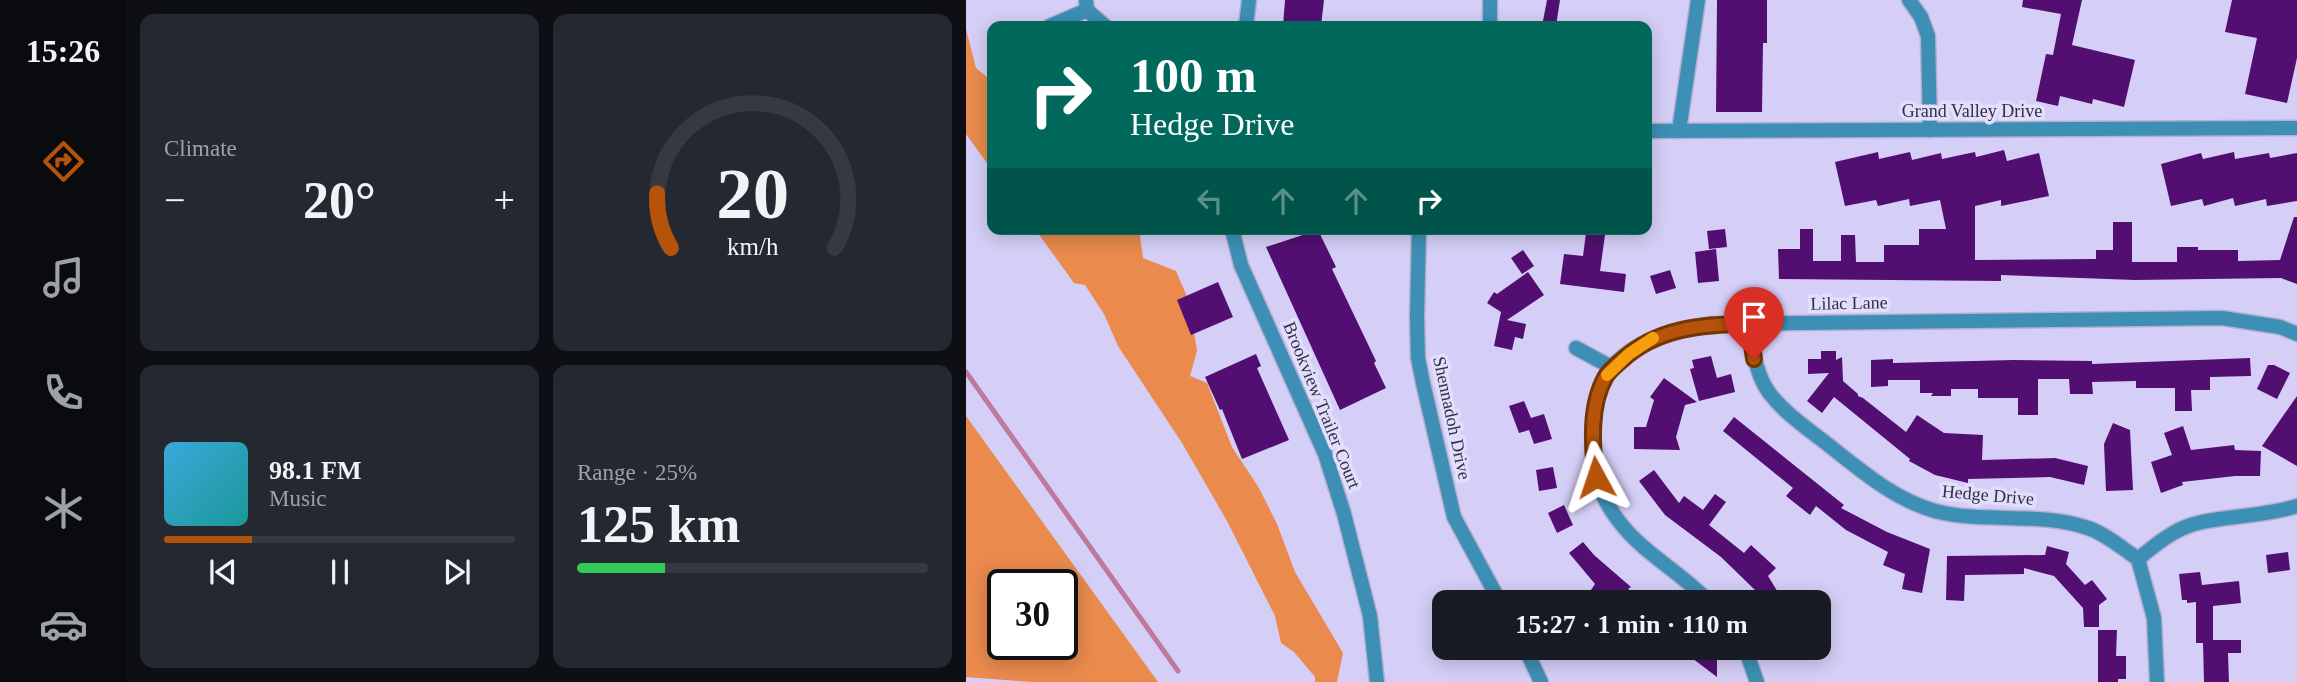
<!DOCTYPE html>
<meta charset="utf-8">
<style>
:root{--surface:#171b24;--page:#242831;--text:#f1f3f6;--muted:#9ea1a6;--line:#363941;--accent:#b45309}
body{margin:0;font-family:Georgia,serif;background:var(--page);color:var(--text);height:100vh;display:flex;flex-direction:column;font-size:26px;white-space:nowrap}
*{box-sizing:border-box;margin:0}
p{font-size:23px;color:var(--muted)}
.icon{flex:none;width:38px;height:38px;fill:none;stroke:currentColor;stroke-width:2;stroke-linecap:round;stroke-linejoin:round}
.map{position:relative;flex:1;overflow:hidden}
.side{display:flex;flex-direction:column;gap:14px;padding:14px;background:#0d0f14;width:840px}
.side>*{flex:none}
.banner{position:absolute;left:21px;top:21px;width:665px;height:214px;border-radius:14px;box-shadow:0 4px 18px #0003;background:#00695c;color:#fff;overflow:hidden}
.speed{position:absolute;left:21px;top:569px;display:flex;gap:14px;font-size:35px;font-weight:700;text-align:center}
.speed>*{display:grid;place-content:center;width:91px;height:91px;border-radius:50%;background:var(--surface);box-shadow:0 4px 18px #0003;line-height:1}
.speed .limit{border:4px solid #111;border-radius:10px;background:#fff;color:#111}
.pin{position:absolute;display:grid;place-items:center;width:60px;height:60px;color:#fff;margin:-72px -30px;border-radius:50% 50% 50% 0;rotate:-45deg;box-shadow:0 0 7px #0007}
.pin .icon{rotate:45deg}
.me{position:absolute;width:77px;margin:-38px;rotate:355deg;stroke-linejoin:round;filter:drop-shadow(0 0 5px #0008)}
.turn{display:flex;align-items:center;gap:24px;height:147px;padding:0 28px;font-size:32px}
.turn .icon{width:91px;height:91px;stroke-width:2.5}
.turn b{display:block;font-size:49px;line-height:60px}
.lanes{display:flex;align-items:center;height:66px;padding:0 28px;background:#0003;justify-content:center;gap:35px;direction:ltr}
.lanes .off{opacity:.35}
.big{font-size:52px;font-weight:700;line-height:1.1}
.side .tile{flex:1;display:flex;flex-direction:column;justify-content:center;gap:10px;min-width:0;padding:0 24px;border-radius:14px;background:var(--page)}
.side .dial{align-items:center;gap:0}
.dial svg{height:182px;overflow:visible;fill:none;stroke:var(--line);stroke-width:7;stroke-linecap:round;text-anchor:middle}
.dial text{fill:var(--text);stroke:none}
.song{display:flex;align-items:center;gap:21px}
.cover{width:84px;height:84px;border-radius:10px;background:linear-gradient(135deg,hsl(200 70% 55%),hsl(180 70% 35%))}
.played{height:7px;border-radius:4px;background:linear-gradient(90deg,var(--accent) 25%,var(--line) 25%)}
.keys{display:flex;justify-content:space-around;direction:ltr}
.heat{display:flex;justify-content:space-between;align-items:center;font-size:38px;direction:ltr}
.charge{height:10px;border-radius:5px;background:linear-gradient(90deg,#34c759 25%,var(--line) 0)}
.side .tiles{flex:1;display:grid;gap:14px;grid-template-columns:repeat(2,1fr)}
.trip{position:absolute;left:466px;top:590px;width:399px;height:70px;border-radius:14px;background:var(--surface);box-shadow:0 4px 18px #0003;font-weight:700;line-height:70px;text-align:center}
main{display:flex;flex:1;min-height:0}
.tabs{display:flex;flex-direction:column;width:126px;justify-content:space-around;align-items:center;background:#090b0e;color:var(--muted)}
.tabs .icon{width:49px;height:49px}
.tabs .current{color:var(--accent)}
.tabs b{font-size:32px;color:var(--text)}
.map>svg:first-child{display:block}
</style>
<main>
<nav class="tabs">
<b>15:26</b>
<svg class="icon current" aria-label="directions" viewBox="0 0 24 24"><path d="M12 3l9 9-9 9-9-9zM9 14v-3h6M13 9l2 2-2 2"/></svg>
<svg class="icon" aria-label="music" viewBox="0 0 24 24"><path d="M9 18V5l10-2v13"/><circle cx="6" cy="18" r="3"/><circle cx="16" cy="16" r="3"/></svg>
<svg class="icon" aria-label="phone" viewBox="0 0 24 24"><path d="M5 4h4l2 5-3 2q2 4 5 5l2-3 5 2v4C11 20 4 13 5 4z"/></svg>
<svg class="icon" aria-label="climate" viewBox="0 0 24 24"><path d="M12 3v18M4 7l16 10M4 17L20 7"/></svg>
<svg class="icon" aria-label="car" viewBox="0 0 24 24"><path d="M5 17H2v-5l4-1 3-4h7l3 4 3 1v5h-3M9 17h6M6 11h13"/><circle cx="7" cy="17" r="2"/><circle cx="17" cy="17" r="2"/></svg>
</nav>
<section class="side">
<div class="tiles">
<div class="tile"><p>Climate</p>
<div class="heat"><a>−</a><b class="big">20°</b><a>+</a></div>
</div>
<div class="tile dial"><svg viewBox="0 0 100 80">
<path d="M14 69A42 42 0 1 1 86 69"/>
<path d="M14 69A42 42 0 0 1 8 45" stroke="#b45309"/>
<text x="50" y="56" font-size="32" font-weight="700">20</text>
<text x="50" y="72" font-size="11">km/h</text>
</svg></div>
<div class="tile">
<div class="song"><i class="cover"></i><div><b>98.1 FM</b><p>Music</p></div></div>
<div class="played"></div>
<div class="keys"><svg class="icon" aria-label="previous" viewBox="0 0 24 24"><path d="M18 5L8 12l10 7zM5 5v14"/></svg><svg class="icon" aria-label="pause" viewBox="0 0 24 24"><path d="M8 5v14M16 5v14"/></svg><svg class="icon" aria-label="next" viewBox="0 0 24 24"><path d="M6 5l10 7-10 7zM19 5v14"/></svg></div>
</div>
<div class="tile"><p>Range · 25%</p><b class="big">125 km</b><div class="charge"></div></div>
</div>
</section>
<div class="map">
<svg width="1331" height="682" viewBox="0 0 1331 682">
<rect width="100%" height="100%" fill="#d5cff7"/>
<g fill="#ea8a4d" fill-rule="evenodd">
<polygon points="0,29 10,68 26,81 26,170 0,134"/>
<polygon points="69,229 173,229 177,258 210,271 223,301 231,351 224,376 241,383 266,447 293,488 311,524 329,572 377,653 371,682 349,682 349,677 328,652 315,643 309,616 261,521 216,443 152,346 138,314 119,285 108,283"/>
<path d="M0,416L192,682H65L0,677ZM96,584V644H37V584Z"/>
</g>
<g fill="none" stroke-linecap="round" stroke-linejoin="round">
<polyline stroke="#bd7a9c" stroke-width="5" points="0,372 212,671"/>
</g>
<g fill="#520f71">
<polygon points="319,0 358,0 355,26 317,26"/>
<polygon points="581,0 594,0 590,26 576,26"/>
<polygon points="751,0 801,0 801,43 797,43 796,112 750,112"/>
<polygon points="1057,0 1116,0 1106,45 1169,60 1158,107 1127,99 1126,104 1094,96 1092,106 1070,101 1080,54 1087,55 1095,14 1056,7"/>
<polygon points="1266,0 1331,0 1331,58 1321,103 1279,94 1291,38 1259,32"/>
<polygon points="1038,150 1041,161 1073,153 1083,196 1035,206 1035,200 1009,206 1009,260 1130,259 1130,250 1147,250 1147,222 1166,222 1166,262 1211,262 1211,247 1232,247 1232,250 1272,250 1272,261 1314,260 1328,217 1331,217 1331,284 1315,278 1169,280 1035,275 1035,281 813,279 812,249 834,249 834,229 847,229 847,261 875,261 875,235 889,235 890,262 918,262 918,245 953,245 953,229 980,229 974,200 944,206 943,199 912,206 910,200 879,206 869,162 912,152 913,159 944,152 946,160 975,153 976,159 1009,152 1010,157"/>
<polygon points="1268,152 1269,159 1303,153 1304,158 1331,153 1331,201 1301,206 1300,199 1269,206 1267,198 1238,206 1236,199 1205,206 1195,164 1235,153 1237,159"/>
<polygon points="759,229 761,247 743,249 741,231"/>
<polygon points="352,230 370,267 366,269 410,361 408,363 420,388 374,410 300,247"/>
<polygon points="620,233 639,235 634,271 660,274 658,292 594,284 598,254 617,256"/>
<polygon points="750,249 753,281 732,283 729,252"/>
<polygon points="557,250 568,266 556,274 545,258"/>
<polygon points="704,270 710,288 690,294 684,276"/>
<polygon points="562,272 578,295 541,320 560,324 557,339 549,337 546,350 528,346 535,312 521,303 528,292 531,294"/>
<polygon points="252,282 267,317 225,335 211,300"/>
<polygon points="855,351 870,351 870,360 876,357 877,381 892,394 892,396 897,398 940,432 951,415 978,433 1017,435 1016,460 1089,458 1122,466 1118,485 1084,477 1002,479 1002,483 969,475 943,461 944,459 868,397 856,413 841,401 863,373 842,374 842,359 855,359"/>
<polygon points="290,354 295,366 291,368 323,440 276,459 256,409 254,410 239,377"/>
<polygon points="745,356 751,378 765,374 769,392 733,401 724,369 728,368 726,360"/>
<polygon points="1284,358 1285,376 1244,377 1244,390 1225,390 1226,411 1209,411 1209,388 1170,388 1170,381 1126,382 1127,394 1104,394 1103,379 1072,379 1072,415 1052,415 1052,398 1012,398 1012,389 985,389 985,396 965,396 967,393 954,393 954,380 922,380 922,386 905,387 905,360 927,359 927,363 1047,360 1126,361 1126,364"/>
<polygon points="1302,365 1308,365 1324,373 1311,399 1291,389"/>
<polygon points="698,378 731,402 719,405 710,437 714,450 668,449 668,427 680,427 688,400 684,397"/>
<polygon points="1331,396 1331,466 1296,446"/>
<polygon points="558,401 565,418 578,414 586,439 568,444 563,430 553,433 543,406"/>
<polygon points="768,417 878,505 875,508 921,532 964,549 956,593 936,589 939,574 917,565 922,552 880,530 850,506 844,515 820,496 827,488 757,431"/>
<polygon points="1147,423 1164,430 1167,490 1140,491 1138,444"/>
<polygon points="1217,426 1225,450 1268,445 1269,450 1295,451 1294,476 1269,476 1216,482 1217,485 1195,493 1185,462 1206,455 1198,433"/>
<polygon points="587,467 591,488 573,491 570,470"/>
<polygon points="688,470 713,503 718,496 737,510 749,494 760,502 743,525 778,553 785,545 810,568 802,576 818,602 797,602 789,590 755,557 699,515 673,481"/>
<polygon points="598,505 607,525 591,533 582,513"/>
<polygon points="617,542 628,555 665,587 662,589 680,602 639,602 625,590 629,584 603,553"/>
<polygon points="1081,546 1103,552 1100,564 1119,585 1126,580 1141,599 1133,605 1133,627 1118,627 1117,608 1088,576 1058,568 1058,574 999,575 998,601 980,600 981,556 1079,555"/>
<polygon points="1322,552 1324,570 1302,573 1300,555"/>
<polygon points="1234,572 1236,585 1273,581 1275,603 1247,606 1247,640 1275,640 1275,653 1262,653 1263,682 1238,682 1237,643 1230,643 1230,602 1221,603 1221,600 1216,600 1213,574"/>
<polygon points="1132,630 1151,630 1150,656 1160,656 1160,679 1152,679 1152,682 1132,682"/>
<polygon points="751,654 751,677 722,655"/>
</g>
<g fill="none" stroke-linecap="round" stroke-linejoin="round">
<defs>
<g id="street">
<polyline points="524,0 524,26"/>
<polyline points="943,0 955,17 962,36 964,130"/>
<polyline points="120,1 121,10 139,26"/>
<polyline points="84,26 121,10"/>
<polyline points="280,26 283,0"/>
<polyline points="681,131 1331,128"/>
<polyline points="713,131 732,0"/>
<polyline points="266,229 275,265 359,454 378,514 404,616 411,682"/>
<polyline points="453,229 451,317 452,358 457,383 488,517 534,602"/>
<path d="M783,324C787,348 789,374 804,394C819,413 838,426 856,440C891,467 926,499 969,511C1019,524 1072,511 1122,528C1140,534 1157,549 1172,559L1188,618L1191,682"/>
<polyline points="610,348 647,368"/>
<path d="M1172,559C1189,545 1207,530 1228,524C1262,515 1297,517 1331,506"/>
<path d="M743,602C715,572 676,553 652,520C634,497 626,470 627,440C628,419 629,397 639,378C658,342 710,330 746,324L1256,318L1314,327L1331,334"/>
<polyline points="559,648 575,682"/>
<polyline points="779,648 791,682"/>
</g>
</defs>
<use href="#street" stroke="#b4afd2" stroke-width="17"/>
<use href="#street" stroke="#3e8fb5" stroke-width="14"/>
</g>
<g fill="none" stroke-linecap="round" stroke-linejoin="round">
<defs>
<path id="route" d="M630,477C626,446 623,405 640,376C644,370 650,365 656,360C691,328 737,324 783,324L788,359"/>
</defs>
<use href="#route" stroke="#753606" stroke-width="18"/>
<use href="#route" stroke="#b45309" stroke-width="12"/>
<polyline stroke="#f59e0b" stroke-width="12" points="641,375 663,354 687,338"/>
</g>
<g text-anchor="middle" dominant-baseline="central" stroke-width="7" stroke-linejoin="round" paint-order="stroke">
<g font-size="18" fill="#32303f" stroke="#e2defe">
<text x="1006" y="111">Grand Valley Drive</text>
<text transform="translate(883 303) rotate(-1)">Lilac Lane</text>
<text transform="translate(356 405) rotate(68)">Brookview Trailer Court</text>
<text transform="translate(486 418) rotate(78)">Shennadoh Drive</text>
<text transform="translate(1022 495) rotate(5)">Hedge Drive</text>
</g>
</g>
</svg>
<div class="speed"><div class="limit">30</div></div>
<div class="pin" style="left:788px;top:359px;background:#d93025"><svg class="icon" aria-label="arrive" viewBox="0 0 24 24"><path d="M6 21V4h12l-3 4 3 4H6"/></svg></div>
<svg class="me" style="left:630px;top:477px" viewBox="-20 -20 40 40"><path d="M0-17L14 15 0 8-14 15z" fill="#b45309" stroke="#fff" stroke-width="4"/></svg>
<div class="trip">15:27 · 1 min · 110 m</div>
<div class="banner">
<div class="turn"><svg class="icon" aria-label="right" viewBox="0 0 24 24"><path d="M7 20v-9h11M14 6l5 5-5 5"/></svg><div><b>100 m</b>Hedge Drive</div></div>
<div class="lanes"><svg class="icon off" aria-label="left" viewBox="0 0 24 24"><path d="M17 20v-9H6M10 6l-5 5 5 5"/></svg><svg class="icon off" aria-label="ahead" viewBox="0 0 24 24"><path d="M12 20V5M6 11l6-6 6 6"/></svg><svg class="icon off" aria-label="ahead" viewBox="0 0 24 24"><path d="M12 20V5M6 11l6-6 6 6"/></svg><svg class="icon" aria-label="right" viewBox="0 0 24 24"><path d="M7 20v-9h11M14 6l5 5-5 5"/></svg></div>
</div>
</div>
</main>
